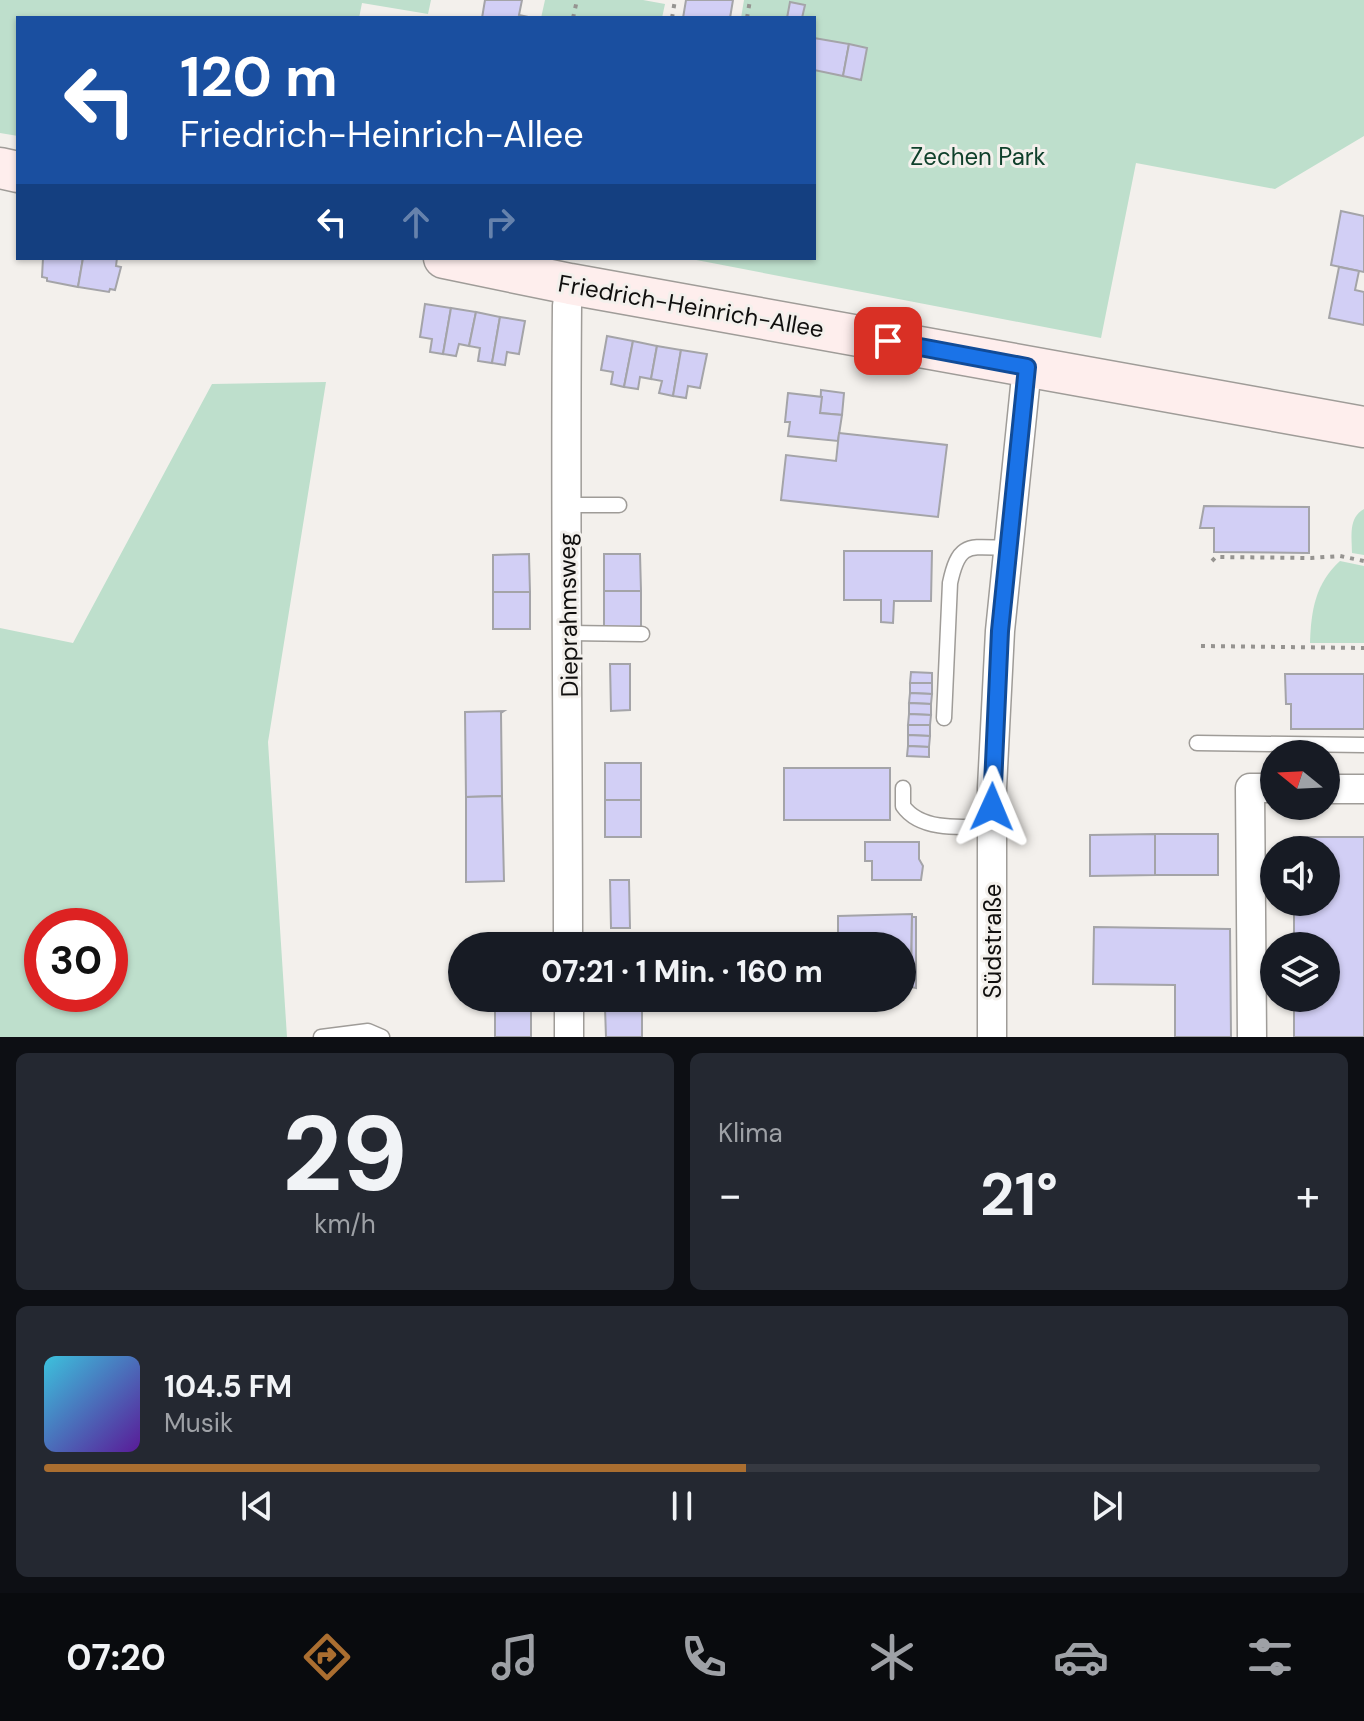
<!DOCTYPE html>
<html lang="de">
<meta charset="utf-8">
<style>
:root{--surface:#171b24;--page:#242831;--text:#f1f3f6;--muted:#9ea1a6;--line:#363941;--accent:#aa6e30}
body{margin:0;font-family:"DM Sans",sans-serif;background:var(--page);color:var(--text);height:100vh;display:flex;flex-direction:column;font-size:30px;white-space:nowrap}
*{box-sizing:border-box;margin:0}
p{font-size:26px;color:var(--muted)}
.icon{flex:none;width:44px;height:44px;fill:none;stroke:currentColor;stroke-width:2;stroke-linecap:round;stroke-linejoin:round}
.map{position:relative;height:1037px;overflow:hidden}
.side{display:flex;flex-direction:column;gap:16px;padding:16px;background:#0d0f14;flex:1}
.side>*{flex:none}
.banner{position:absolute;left:16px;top:16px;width:800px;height:244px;border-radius:0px;box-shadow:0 2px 6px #0004;background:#1a4fa0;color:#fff;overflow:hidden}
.needle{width:52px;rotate:288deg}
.tools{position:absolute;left:1260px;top:740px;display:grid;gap:16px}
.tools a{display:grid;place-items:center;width:80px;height:80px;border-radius:50%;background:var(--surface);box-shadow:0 2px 6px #0004;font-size:40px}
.speed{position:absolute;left:24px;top:908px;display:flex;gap:16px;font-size:40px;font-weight:700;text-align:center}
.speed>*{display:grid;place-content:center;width:104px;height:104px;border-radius:50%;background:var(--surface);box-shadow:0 2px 6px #0004;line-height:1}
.speed .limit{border:12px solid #d22;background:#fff;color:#111}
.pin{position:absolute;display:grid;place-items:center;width:68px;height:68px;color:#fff;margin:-34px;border-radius:16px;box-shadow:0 4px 12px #0006}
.me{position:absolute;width:88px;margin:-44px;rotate:1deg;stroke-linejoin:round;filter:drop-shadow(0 0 6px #0008)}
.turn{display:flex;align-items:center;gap:28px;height:168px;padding:0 32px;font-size:36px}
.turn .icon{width:104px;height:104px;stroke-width:2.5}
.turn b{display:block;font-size:56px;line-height:68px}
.lanes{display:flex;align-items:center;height:76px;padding:0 32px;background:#0003;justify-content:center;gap:40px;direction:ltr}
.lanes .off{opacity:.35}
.big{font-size:60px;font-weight:700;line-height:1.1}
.side .card{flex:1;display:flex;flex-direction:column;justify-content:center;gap:12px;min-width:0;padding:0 28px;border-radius:12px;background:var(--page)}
.side .dial{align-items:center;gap:0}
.dial b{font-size:104px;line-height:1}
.song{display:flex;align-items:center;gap:24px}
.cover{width:96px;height:96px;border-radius:12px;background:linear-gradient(135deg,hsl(190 70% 55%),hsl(270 70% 35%))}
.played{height:8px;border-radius:4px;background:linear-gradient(90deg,var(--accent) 55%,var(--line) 55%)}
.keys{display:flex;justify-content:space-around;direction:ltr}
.heat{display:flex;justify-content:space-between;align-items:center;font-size:44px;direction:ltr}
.side .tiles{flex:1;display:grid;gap:16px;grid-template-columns:1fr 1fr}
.card:last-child{grid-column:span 2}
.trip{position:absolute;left:448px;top:932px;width:468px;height:80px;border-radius:40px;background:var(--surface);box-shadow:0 2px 6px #0004;font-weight:700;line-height:80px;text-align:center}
.tab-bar{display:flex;height:128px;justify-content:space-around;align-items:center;background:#090b0e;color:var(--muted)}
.tab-bar .icon{width:56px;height:56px}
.tab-bar .current{color:var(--accent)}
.tab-bar b{font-size:36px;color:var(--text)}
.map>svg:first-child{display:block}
</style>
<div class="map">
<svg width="1364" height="1037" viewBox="0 0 1364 1037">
<rect width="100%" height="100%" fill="#f3f0ec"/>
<g fill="#bedfcc" fill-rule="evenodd">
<polygon points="0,0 431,0 428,14 362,3 359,18 18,18 18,136 0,133"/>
<polygon points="545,0 643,0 665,4 662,18 541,18"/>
<polygon points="744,0 1364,0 1364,136 1275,189 1136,163 1101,338 686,258 814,258 814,18 741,18"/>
<path d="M326,382L268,742L287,1037H0V628L73,643L212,384ZM42,926H110V994H42Z"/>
<path d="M1364,509V555L1352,553C1352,536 1348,518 1364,509Z"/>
<path d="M1340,561L1364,566V643H1310C1311,611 1315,584 1340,561Z"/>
</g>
<g fill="#d2cff5" stroke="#a4a4a8" stroke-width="2">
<polygon points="485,0 522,0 519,15 533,18 482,18"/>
<polygon points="686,0 733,0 730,18 683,18"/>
<polygon points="790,2 805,5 802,18 787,18"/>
<polygon points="814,38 849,44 843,76 814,70"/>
<polygon points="849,44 867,48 861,80 843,76"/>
<polygon points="1341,211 1364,216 1364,272 1331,265"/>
<polygon points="43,258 83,258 78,287 47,281 47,278 42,277"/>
<polygon points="83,258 117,258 116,266 121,267 115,290 110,289 109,292 78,287"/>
<polygon points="1339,267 1359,271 1355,290 1364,292 1364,325 1329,318"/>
<polygon points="425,304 451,308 443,354 430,352 432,339 420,337"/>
<polygon points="451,308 476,312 469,346 459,344 456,356 443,354"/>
<polygon points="476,312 500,317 492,363 478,361 480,348 469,346"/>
<polygon points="500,317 525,321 519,354 507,352 505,365 492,363"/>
<polygon points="607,336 633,341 624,387 611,384 613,372 601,370"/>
<polygon points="633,341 657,346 651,379 640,377 638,389 624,387"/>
<polygon points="657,346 681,350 673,396 659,393 662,381 651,379"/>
<polygon points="681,350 707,354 700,388 688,386 686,398 673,396"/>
<polygon points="821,390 844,393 842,415 820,413"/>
<polygon points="788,393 822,397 820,413 842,415 838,441 788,436 790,422 785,422"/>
<polygon points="839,433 947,445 938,517 781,500 786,455 836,461"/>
<polygon points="1204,506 1309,507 1309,553 1214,552 1214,528 1200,528"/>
<polygon points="844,551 932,551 931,601 894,601 893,623 881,622 881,600 844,600"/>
<polygon points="529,554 530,592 493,592 493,555"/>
<polygon points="604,554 640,554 641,591 604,591"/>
<rect x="604" y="591" width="37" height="37"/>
<rect x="493" y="592" width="37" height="37"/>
<polygon points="610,664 630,664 630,710 611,711"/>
<polygon points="911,672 932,673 932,683 910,683"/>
<polygon points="1285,674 1364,674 1364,729 1291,729 1291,704 1286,704"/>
<polygon points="910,683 932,683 932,694 910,693"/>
<polygon points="910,693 932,694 931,704 909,703"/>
<polygon points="909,703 931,704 931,715 909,714"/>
<polygon points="504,711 501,713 502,796 466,797 465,712"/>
<polygon points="909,714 931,715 930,725 908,725"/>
<polygon points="908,725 930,725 930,736 908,735"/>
<polygon points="908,735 930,736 929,747 908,746"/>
<polygon points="908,746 929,747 929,757 907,756"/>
<rect x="605" y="763" width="36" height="37"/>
<rect x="784" y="768" width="106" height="52"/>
<polygon points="502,796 504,881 466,882 466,797"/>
<rect x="605" y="800" width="36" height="37"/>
<polygon points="1155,834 1155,875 1090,876 1090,835"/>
<rect x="1155" y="834" width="63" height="41"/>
<polygon points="1294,837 1364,837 1364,1037 1294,1037 1294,998 1326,998 1326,946 1294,946 1294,902 1326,902 1326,850 1294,850"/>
<polygon points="865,842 919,842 919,859 923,866 921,880 872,880 872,861 865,861"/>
<polygon points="610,880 629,880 630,928 611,928"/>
<polygon points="912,914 911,988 902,988 902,946 838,946 838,916"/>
<polygon points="912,917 916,917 916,988 911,987"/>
<polygon points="1094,927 1230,929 1231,1037 1175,1037 1175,985 1093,984"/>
<polygon points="495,998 531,998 531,1008 495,1009"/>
<rect x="605" y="998" width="37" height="10"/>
<rect x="776" y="998" width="30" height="10"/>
<polygon points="531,1008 531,1037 495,1037 495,1009"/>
<polygon points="605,1008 642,1008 642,1037 606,1037"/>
</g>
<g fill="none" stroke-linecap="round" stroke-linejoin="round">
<defs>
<g id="service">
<polyline points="567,505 619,505"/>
<polyline points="568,633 642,634"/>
<path d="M944,718L950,583C959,541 969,547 1007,548"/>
<polyline points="1197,743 1364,745"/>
<path d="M903,788V806C921,832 964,827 992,826"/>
<polyline points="321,1037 368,1031 382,1037"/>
</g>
<g id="minor">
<polyline points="1326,789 1364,789"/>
<path d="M568,946C568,733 565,520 567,306L570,284"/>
<polyline points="569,998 569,1037"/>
<polyline points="992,1037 992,788 1000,631 1027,367"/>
<polyline points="1252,1037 1250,788 1274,788"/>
</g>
<g id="secondary">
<polyline points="0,168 18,172"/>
<polyline points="444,258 570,284 1364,427"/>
</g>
</defs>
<use href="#service" stroke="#9f9c98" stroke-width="17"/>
<use href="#minor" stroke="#9f9c98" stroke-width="31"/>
<use href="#secondary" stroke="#9f9c98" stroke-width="43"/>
<g stroke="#969491" stroke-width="4" stroke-dasharray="4 6" stroke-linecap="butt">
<polyline points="573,18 577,0"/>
<polyline points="672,18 675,0"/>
<polyline points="747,18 750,0"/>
<polyline points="1212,561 1216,557 1311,558 1340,556 1364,561"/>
<polyline points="1201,646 1364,648"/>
</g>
<use href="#service" stroke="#fff" stroke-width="14"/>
<use href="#minor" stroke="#fff" stroke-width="28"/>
<use href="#secondary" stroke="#feeeed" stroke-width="40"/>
</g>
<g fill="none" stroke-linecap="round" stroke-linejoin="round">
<defs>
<polyline id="route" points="888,341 1027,367 1000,631 992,807"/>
</defs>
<use href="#route" stroke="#114b97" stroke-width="20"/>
<use href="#route" stroke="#1a73e8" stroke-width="14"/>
</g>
<g text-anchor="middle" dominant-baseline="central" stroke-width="6" stroke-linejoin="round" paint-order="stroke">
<g font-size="24" fill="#0f402b" stroke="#f3f0ec">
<text x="978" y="156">Zechen Park</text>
</g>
<g font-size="24" fill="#100f0e" stroke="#f3f0ec">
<text transform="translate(691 306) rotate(10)">Friedrich-Heinrich-Allee</text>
<text transform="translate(568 615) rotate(-91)">Dieprahmsweg</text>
<text transform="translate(992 941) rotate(-90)">Südstraße</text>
</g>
</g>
</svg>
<div class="tools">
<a><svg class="needle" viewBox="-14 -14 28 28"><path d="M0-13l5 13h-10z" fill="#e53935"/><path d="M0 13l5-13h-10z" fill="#9ea1a6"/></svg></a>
<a><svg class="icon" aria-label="sound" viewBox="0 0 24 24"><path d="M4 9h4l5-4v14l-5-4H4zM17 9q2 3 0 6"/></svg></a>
<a><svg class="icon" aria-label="layers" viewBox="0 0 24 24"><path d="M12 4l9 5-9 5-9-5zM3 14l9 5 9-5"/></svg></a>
</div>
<div class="speed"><div class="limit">30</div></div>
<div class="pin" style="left:888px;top:341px;background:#d93025"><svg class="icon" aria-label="arrive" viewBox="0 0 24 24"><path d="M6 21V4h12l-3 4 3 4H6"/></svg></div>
<svg class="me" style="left:992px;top:807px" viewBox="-20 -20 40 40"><path d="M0-17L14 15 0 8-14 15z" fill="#1a73e8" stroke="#fff" stroke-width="4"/></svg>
<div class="trip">07:21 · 1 Min. · 160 m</div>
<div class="banner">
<div class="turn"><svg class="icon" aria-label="left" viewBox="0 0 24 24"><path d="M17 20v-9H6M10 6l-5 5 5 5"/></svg><div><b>120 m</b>Friedrich-Heinrich-Allee</div></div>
<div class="lanes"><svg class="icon" aria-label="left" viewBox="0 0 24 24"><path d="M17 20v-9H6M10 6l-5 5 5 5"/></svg><svg class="icon off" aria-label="ahead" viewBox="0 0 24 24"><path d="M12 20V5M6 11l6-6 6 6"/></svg><svg class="icon off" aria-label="right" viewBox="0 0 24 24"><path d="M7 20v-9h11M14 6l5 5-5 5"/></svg></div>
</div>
</div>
<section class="side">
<div class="tiles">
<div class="card dial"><b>29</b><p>km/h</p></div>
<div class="card"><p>Klima</p>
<div class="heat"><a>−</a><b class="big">21°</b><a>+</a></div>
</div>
<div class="card">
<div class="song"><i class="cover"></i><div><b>104.5 FM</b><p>Musik</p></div></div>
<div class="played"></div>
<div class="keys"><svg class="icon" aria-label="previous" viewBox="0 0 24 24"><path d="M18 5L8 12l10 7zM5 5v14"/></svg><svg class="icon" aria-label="pause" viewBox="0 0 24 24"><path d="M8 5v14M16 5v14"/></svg><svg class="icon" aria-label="next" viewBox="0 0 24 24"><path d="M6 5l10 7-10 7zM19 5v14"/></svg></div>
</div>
</div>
</section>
<nav class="tab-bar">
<b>07:20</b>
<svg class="icon current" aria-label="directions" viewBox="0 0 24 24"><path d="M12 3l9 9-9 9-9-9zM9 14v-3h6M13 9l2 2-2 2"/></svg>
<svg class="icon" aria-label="music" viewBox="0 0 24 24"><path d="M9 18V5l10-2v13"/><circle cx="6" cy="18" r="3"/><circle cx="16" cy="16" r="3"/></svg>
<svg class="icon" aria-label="phone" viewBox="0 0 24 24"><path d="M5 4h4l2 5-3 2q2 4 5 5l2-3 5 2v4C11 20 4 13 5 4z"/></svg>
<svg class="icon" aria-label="climate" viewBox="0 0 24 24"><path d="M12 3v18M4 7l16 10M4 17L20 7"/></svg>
<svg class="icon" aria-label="car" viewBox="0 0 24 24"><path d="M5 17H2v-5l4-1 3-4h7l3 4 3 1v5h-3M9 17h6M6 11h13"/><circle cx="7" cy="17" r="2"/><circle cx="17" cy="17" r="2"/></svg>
<svg class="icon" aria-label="filters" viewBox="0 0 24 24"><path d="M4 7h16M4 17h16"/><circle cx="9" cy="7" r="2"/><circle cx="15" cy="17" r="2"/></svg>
</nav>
